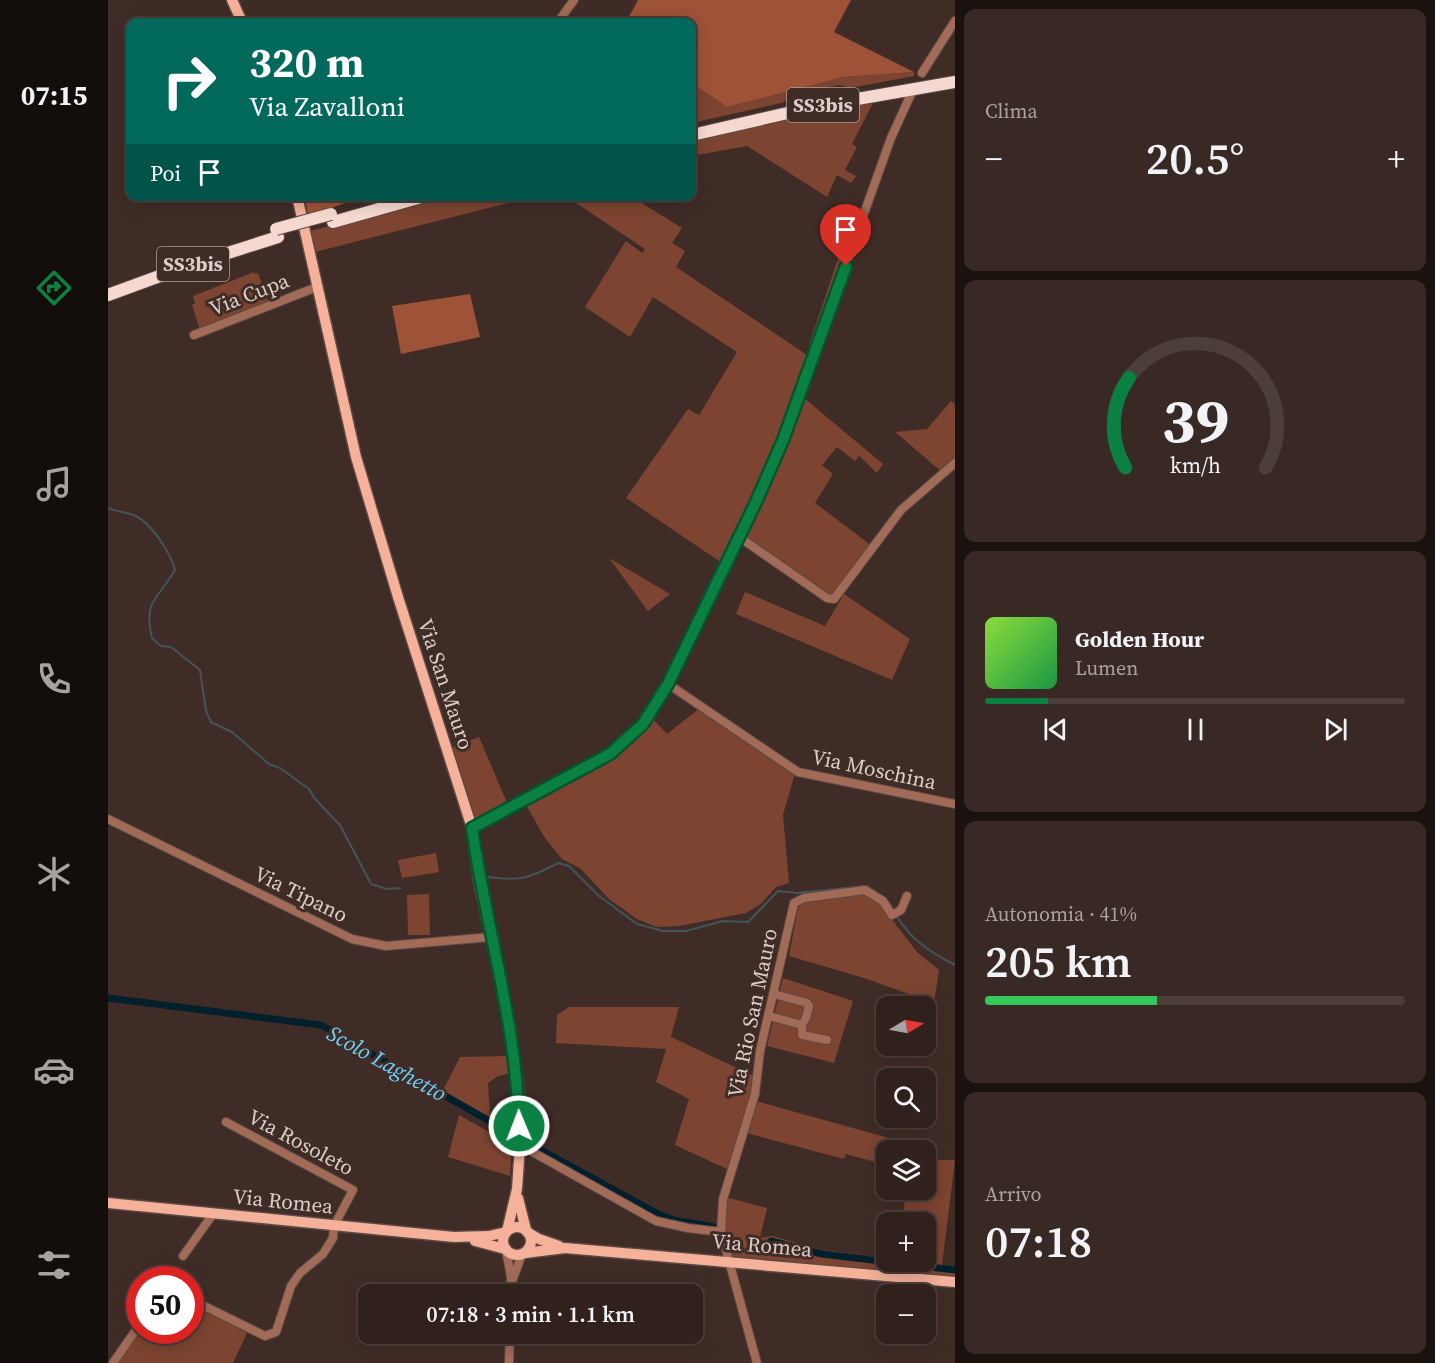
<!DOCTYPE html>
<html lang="it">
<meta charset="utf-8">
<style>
:root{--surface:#30211c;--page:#382925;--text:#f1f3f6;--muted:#a8a3a3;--line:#4b3e3b;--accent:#0b8043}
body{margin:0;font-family:"Source Serif 4",serif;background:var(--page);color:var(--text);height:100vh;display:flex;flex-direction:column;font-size:22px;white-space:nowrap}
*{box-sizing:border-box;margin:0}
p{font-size:20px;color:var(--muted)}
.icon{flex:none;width:33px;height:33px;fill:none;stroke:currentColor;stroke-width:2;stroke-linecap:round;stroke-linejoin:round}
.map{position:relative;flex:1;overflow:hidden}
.side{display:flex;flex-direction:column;gap:9px;padding:9px;background:#1a120f;width:480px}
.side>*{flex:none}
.guide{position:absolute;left:18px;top:18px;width:570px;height:183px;border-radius:12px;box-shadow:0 3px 15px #0003,0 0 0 2px var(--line);background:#00695c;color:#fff;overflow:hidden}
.needle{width:39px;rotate:80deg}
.fabs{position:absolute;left:768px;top:996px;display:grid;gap:12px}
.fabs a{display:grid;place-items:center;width:60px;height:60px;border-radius:12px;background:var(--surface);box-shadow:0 3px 15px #0003,0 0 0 2px var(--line);font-size:30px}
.speed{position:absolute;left:18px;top:1266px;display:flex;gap:12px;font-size:30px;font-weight:700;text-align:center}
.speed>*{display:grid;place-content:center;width:78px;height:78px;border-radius:50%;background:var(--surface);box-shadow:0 3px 15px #0003,0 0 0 2px var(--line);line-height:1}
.speed .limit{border:9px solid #d22;background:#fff;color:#111}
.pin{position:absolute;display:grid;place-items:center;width:51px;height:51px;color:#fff;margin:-62px -26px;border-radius:50% 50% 50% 0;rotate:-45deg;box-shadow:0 0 6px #0007}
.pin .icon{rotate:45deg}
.me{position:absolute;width:66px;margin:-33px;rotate:359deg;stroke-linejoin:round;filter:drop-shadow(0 0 4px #0008)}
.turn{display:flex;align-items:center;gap:21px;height:126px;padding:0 24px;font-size:27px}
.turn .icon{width:78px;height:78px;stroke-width:2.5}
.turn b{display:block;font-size:42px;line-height:51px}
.then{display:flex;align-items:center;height:57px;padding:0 24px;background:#0003;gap:12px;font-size:22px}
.big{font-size:45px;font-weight:600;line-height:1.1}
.side .widget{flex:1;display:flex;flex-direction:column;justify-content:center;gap:9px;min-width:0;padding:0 21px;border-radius:12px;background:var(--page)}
.side .dial{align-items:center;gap:0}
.dial svg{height:156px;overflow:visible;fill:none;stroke:var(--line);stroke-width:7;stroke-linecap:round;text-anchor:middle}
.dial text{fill:var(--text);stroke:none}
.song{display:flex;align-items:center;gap:18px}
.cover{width:72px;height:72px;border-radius:9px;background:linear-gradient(135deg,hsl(90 70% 55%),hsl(140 70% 35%))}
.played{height:6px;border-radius:3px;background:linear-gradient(90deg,var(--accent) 15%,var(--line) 15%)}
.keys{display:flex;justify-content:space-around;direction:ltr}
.heat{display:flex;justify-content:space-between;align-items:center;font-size:33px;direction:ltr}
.charge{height:9px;border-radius:4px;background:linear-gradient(90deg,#34c759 41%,var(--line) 0)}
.trip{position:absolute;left:250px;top:1284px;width:345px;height:60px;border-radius:12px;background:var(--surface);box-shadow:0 3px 15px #0003,0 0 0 2px var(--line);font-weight:600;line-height:60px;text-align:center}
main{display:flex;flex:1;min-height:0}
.menu{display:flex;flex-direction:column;width:108px;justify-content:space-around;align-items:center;background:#130d0b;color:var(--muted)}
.menu .icon{width:42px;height:42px}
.menu .current{color:var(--accent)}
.menu b{font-size:27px;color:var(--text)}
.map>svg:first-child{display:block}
</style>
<main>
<nav class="menu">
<b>07:15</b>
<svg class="icon current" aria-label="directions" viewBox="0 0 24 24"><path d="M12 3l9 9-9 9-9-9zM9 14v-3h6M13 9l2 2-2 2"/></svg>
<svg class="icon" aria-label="music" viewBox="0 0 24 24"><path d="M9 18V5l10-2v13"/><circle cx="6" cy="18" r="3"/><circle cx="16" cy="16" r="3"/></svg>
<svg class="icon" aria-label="phone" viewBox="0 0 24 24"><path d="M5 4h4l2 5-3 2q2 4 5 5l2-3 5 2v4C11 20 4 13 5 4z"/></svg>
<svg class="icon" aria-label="climate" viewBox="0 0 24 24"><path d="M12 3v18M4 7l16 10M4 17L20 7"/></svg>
<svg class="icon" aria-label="car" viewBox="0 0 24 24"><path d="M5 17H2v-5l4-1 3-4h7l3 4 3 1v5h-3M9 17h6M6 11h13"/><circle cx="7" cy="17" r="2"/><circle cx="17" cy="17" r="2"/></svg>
<svg class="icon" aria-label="filters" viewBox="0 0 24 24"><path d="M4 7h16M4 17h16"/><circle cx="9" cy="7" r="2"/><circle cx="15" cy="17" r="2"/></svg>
</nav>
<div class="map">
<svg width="847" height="1363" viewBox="0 0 847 1363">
<rect width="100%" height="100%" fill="#402c26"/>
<g fill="#7c4431">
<polygon points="806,72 806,76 742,88 731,85 692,93 673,103 584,123 584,83 619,107 736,77"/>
<polygon points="766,101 744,144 749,147 737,170 748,176 743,183 729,175 719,197 639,146 584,156 584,141"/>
<polygon points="343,197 424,197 207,252 201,231"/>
<polygon points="459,197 524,197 574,228 564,243 577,251 568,267 702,357 662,460 614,563 518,498 580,409 591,415 629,352 545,297 522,337 477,307 518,241 534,253 537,249"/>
<polygon points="746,211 753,215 706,348 701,345"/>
<polygon points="146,272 147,274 150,273 161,303 92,330 84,305 87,303 85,296"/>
<polygon points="696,398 775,464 769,473 751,456 747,461 729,447 714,465 725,474 707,503 764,546 725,597 635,537 665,473"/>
<polygon points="843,401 847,404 847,460 835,473 787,432 819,429"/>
<polygon points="501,558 562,594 540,611"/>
<polygon points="637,592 717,626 736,594 802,639 784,680 628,614"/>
<polygon points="592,708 687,773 675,815 681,883 668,887 653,904 638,913 571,926 548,927 529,919 501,899 473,869 454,859 437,838 417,803 499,761 515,749 544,718 559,734"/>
<polygon points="371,737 400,805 365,823 343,748"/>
<polygon points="328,853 331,872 294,878 290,860"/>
<polygon points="321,894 322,935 300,935 299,895"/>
<polygon points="746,894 759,895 768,899 809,952 831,970 826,1003 756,978 681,956 690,908 696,901"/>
<polygon points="675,978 745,1001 726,1063 659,1046"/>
<polygon points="461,1007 571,1007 563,1037 646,1076 643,1097 619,1169 567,1145 581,1099 548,1082 558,1049 448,1043 449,1015"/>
<polygon points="400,1056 402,1073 390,1076 380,1083 382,1114 406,1130 406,1139 333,1094 352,1057"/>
<polygon points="648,1101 806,1145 806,1150 778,1150 778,1165 738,1154 736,1159 638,1133"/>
<polygon points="351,1115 404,1145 402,1176 340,1157"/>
<polygon points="818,1160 847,1160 834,1265 847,1267 847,1279 627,1259 621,1255 618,1232 616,1228 617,1197 659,1208 652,1238 664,1236 714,1250 778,1258 778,1262 818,1262 818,1222 793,1222 799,1190 818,1190"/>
<polygon points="83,1302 139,1333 125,1363 8,1363 32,1330 82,1330"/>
</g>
<g fill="#9e5237">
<polygon points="530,0 743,0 726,32 806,72 736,77 619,107 584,83 584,22 518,22"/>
<path d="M204,197H255C236,202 219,211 200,216L198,203Z"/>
<polygon points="362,294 372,337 293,354 284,306"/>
</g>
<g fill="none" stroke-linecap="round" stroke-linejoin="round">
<g stroke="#42545c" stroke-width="2">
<path d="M0,508C9,512 19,512 28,516C44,524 63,554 67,570C50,600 35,599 44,638L53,646L63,647L92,670L98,711L103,722L124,732L161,764L172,768L201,789L207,799L232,825L263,884L279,889L292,888"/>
<path d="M375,876C409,882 421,879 450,863L461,866L491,896L529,924L555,931H578L615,921L640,922L670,891L688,893L759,886L767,891"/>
<path d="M788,915C803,940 822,952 847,965"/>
</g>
<g stroke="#01202d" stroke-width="7">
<polyline points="0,998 213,1025 406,1135"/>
<polyline points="420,1143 552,1215 565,1220 606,1227"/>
<polyline points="663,1241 714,1254 847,1270"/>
</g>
<defs>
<g id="minor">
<polyline points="450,22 466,0"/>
<polyline points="814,73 847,21"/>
<polyline points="86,335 209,287"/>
<polyline points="631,537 719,598 726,599 793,510 847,463"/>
<polyline points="560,684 690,772 847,804"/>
<polyline points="0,819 244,939 278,946 383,937"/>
<polyline points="364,828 502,754 535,724 560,684 648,503 675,440 783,138 803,94"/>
<polyline points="666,994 699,1003 701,1006 698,1018 694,1025"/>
<polyline points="661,1016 694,1025 694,1035 719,1040"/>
<polyline points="412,1145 548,1221 580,1228 613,1232"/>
<polyline points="398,1250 403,1277 403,1294"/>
<polyline points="75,1256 105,1214"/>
<polyline points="405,1279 414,1254"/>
<polyline points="82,1299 157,1336 168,1332 183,1286 192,1273 215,1254 225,1238 226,1226 245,1190 118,1122"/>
<polyline points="5,1363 32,1324"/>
<polyline points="401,1363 402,1334"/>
<polyline points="649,1363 613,1232 615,1199 647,1094 652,1051 686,903 696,898 757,890 775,901 784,915 793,910 799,896"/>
</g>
<g id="major">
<polyline points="124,0 134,22"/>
<polyline points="189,196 248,457 290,597 364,828 371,881 402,1027 411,1092 412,1145 409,1189 399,1231"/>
<polyline points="410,1198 418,1230"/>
<polyline points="0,1203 346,1237 381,1236 398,1232"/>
<circle cx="409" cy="1241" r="14"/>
<polyline points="419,1232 431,1239 451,1246"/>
<polyline points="367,1241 397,1249"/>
<polyline points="417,1253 457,1248 847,1282"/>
</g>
<g id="highway">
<polyline points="584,135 715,105 847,82"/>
<polyline points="225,222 317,196"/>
<polyline points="0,295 79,266 170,237"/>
</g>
</defs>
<use href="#minor" stroke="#5c4943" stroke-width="10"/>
<use href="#major" stroke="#5c4943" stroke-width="13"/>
<use href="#highway" stroke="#5c4943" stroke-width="14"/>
<use href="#minor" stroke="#a26b58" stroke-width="8"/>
<use href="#major" stroke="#f5b19a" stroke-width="10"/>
<use href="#highway" stroke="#f5d9d0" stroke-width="12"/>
<defs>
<polyline id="highway-bridge" points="168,229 223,214"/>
</defs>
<use href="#highway-bridge" stroke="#5c4943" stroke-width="14" stroke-linecap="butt"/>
<use href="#highway-bridge" stroke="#f5d9d0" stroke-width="12"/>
</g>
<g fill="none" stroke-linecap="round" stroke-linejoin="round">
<defs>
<path id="route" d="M411,1126C409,1025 378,928 364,828L502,754L535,724L560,684L648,502L675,440L738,266"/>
</defs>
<use href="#route" stroke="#07532c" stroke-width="15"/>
<use href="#route" stroke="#0b8043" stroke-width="10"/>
</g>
<g text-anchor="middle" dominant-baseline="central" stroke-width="6" stroke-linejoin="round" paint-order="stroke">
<g fill="#402c26" stroke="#ac9d98" stroke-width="1.5">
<rect x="679" y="88" width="72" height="34" rx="4.5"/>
<rect x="49" y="247" width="72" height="34" rx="4.5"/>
</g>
<g font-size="20" font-weight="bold" fill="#dbcec9">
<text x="715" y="105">SS3bis</text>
<text x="85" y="264">SS3bis</text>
</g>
<g font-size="21" fill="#dbcec9" stroke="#402c26">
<text transform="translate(141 294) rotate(-21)">Via Cupa</text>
<text transform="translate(338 684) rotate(72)">Via San Mauro</text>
<text transform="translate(766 769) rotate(12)">Via Moschina</text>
<text transform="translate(193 894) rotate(26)">Via Tipano</text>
<text transform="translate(644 1013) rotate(-78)">Via Rio San Mauro</text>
<text transform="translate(193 1142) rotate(28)">Via Rosoleto</text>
<text transform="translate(175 1201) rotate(6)">Via Romea</text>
<text transform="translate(654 1245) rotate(5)">Via Romea</text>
</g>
<g font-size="22" font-style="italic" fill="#6dd2fc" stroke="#402c26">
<text transform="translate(279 1063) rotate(29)">Scolo Laghetto</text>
</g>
</g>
</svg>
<div class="fabs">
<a><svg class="needle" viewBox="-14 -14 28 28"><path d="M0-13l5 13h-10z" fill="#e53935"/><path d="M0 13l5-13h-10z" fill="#a8a3a3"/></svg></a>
<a><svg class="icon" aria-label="search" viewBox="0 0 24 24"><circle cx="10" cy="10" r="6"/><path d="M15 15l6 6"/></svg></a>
<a><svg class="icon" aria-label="layers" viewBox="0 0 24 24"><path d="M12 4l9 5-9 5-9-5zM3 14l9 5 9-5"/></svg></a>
<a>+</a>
<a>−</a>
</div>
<div class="speed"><div class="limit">50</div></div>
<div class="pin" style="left:738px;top:266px;background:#d93025"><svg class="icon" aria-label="arrive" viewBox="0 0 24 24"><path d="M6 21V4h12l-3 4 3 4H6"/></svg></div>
<svg class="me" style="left:411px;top:1126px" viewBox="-20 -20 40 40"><circle r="17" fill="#0b8043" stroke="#fff" stroke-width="3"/><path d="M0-11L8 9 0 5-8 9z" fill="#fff"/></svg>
<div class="trip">07:18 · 3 min · 1.1 km</div>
<div class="guide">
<div class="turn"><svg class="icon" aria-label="right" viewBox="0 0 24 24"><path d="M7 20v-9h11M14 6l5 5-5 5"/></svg><div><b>320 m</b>Via Zavalloni</div></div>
<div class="then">Poi<svg class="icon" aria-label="arrive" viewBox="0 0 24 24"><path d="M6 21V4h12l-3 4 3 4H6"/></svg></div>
</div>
</div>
<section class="side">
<div class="widget"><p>Clima</p>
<div class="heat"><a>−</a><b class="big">20.5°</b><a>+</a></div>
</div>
<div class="widget dial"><svg viewBox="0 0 100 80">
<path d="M14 69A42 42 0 1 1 86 69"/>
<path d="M14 69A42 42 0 0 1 16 23" stroke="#0b8043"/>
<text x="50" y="56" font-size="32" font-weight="700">39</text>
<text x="50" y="72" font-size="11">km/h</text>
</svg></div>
<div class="widget">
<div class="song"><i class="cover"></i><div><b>Golden Hour</b><p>Lumen</p></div></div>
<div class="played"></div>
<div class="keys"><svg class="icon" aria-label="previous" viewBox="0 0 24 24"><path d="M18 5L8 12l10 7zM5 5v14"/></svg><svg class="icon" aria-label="pause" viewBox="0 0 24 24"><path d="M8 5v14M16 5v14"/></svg><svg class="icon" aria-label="next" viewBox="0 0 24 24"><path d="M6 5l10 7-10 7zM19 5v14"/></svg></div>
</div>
<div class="widget"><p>Autonomia · 41%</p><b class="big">205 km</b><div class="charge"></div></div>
<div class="widget"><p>Arrivo</p><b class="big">07:18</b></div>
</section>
</main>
